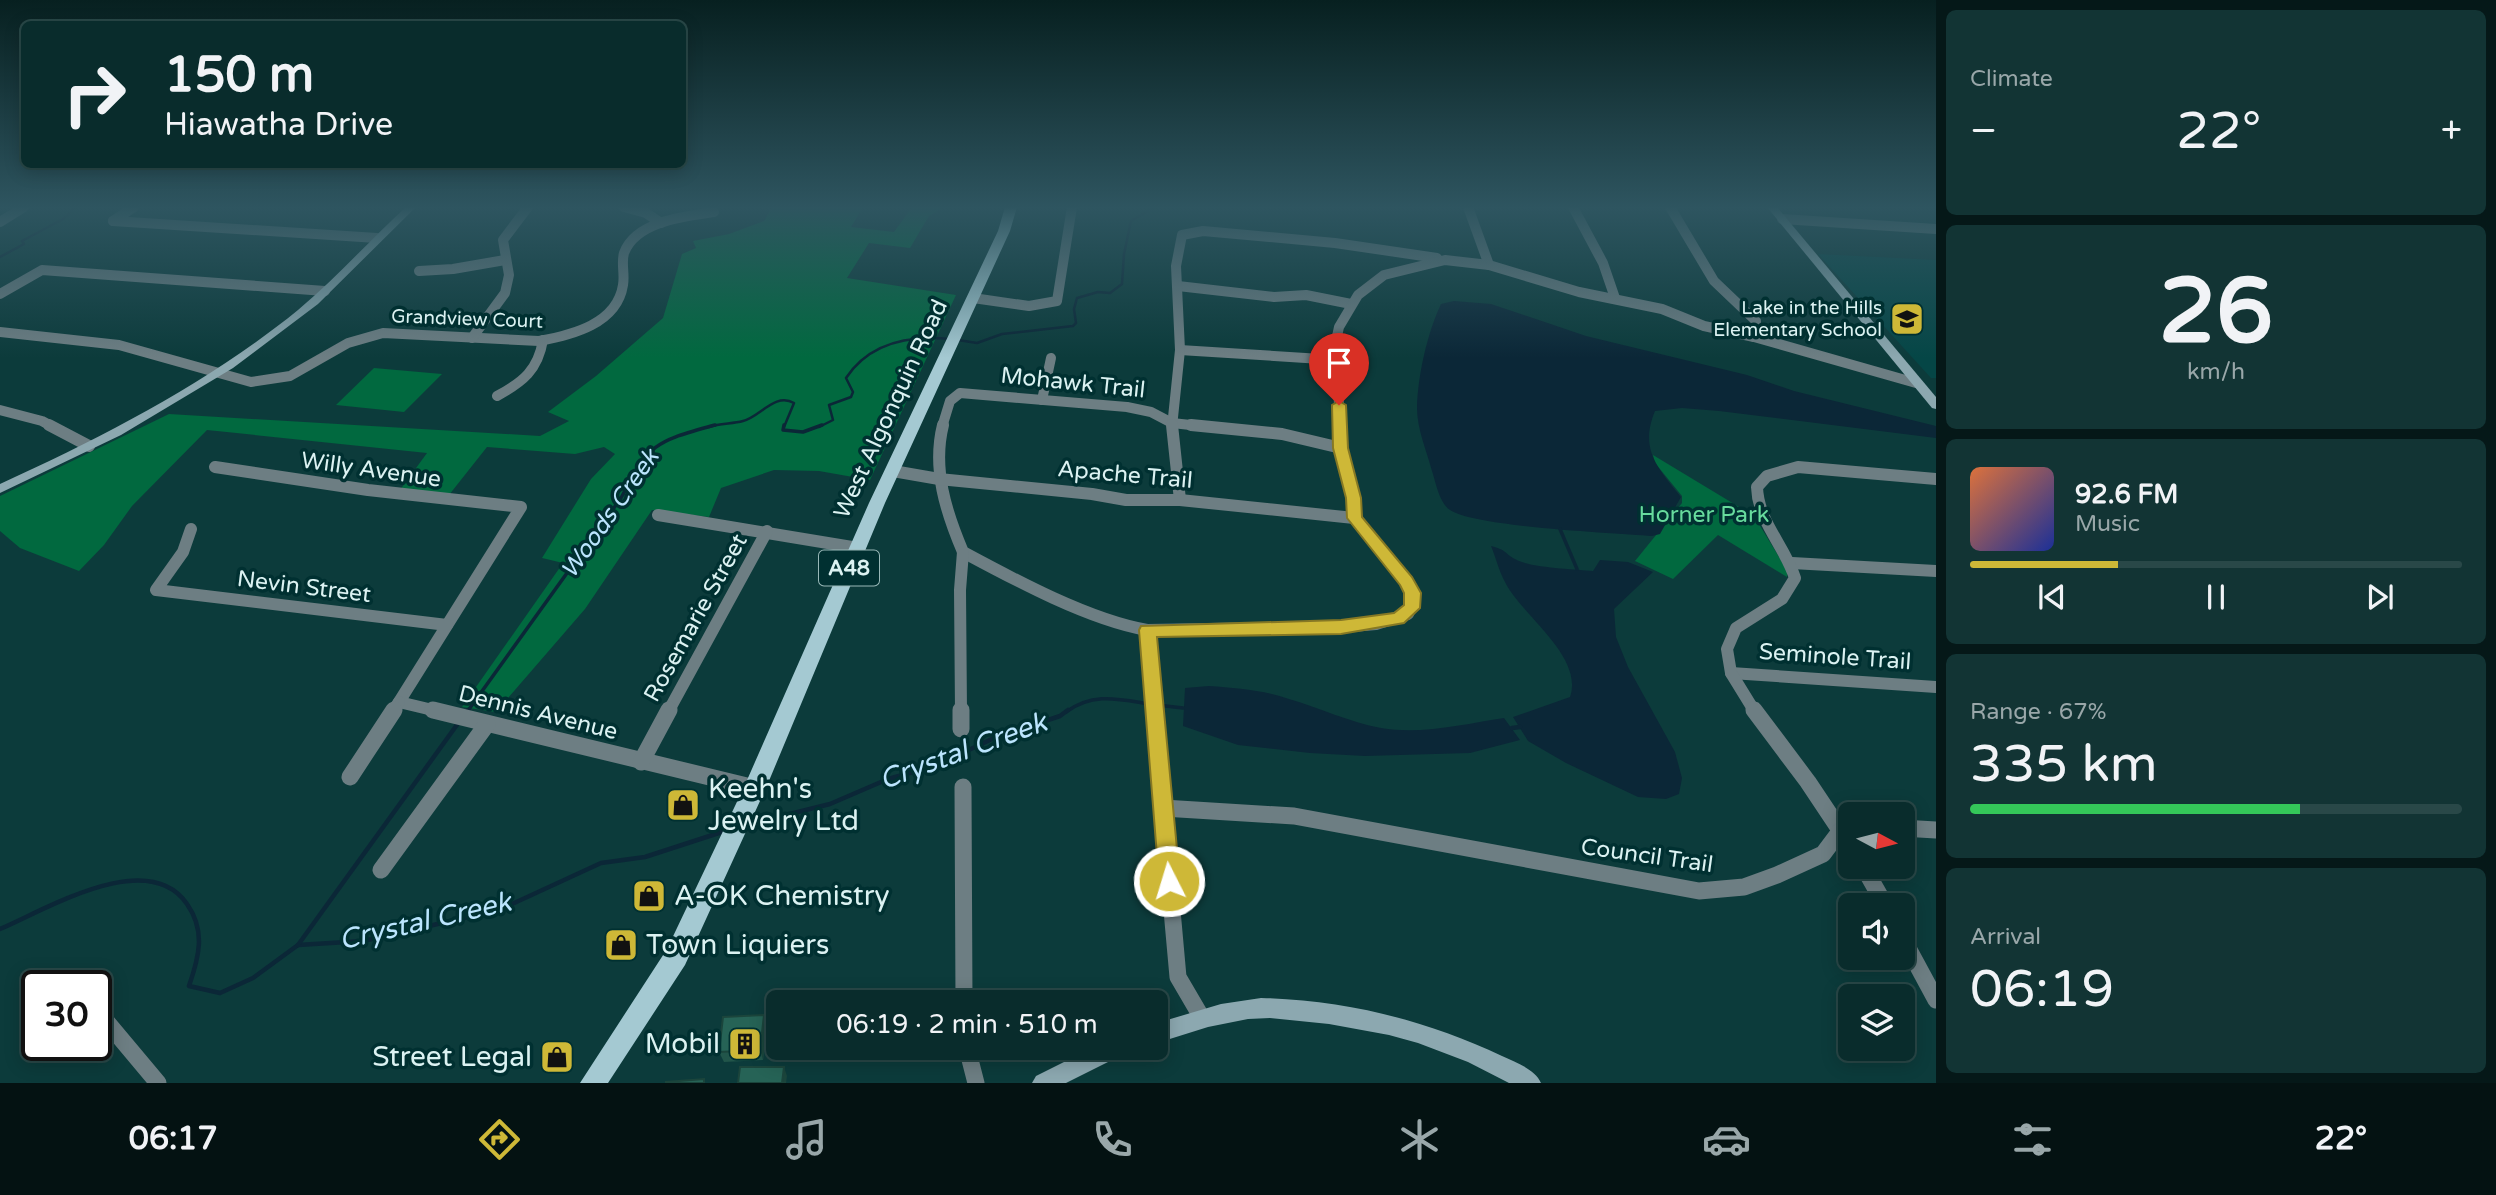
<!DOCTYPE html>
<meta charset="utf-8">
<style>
:root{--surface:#092c2c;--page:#123434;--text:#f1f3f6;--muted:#99a7a9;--line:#294848;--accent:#ceb837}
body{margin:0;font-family:"Varela Round",sans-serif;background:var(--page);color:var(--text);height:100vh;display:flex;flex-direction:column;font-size:26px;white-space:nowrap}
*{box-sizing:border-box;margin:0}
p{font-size:23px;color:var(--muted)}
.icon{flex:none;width:38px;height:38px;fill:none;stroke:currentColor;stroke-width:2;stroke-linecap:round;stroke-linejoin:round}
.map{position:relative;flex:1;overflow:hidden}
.sheet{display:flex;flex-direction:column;gap:10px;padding:10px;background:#051818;width:560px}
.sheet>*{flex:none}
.top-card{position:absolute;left:21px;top:21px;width:665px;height:147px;border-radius:10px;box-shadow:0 4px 18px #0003,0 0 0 2px var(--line);background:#092c2c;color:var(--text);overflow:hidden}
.needle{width:46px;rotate:97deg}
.buttons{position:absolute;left:1838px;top:802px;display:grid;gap:14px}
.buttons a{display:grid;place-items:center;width:77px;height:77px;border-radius:10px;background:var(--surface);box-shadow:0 4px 18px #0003,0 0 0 2px var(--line);font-size:35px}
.speed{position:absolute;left:21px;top:970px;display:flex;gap:14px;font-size:35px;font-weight:700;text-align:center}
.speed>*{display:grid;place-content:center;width:91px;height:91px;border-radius:50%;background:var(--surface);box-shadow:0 4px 18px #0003,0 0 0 2px var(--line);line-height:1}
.speed .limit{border:4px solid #111;border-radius:10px;background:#fff;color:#111}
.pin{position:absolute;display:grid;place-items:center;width:60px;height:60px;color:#fff;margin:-72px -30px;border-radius:50% 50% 50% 0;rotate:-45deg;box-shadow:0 0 7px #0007}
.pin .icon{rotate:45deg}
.me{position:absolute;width:77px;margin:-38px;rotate:355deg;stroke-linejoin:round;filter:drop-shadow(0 0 5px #0008)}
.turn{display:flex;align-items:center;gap:24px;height:147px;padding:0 28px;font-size:32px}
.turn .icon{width:91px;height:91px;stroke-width:2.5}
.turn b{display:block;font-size:49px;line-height:60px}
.big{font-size:52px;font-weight:600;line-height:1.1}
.sheet .card{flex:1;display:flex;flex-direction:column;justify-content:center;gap:10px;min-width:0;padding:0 24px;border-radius:10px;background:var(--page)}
.sheet .dial{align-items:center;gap:0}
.dial b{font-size:91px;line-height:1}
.song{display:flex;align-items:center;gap:21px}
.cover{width:84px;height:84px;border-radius:10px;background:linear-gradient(135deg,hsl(20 70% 55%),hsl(230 70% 35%))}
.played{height:7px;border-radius:4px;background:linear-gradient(90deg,var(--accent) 30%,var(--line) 30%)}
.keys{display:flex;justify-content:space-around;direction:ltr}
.heat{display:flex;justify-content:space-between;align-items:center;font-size:38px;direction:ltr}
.charge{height:10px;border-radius:5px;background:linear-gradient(90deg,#34c759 67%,var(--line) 0)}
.trip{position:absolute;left:766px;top:990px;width:402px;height:70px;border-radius:10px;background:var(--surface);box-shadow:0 4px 18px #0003,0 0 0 2px var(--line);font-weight:600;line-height:70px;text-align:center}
.tab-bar{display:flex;height:112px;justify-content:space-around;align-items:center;background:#041212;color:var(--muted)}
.tab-bar .icon{width:49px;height:49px}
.tab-bar .current{color:var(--accent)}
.tab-bar b{font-size:32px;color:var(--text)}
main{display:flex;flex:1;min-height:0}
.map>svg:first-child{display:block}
</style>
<main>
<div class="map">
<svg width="1936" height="1083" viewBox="0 0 1936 1083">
<rect width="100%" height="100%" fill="#0c3b3b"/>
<polygon fill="#054646" points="1818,254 1936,260 1936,378 1931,378"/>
<g fill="#01693f">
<polygon points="772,207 863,207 851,227 894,232 912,207 942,208 929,216 910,248 869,243 847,278 956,295 870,480 819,471 774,470 721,488 709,517 652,510 585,609 496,712 462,707 563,563 542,558 591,479 615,454 604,447 575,454 487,447 449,495 400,490 427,453 207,430 132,506 104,545 79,571 20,548 0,531 0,496 169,414 540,436 569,421 548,412 596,376 663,318 682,254 696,248 693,241 729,234 764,221"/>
<polygon points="374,368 442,374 404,412 336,405"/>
<polygon points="1653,455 1754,516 1787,570 1787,577 1718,535 1673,579 1635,561 1682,503 1682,496 1655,463"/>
</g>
<g fill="#0b2737">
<path d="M1454,301L1491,304L1586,336L1747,375L1794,391L1936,426V438L1719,411L1682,408L1655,411C1639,450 1658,468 1681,497L1660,534L1652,536C1615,533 1475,527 1450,510C1439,502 1436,483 1432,471C1427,452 1417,429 1417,408C1418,375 1427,334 1441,304Z"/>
<path d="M1491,546C1507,550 1504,553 1515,559C1530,568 1575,569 1593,571L1600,560L1628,562L1653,572L1614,609L1616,637L1628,667L1675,752L1682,778L1679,794L1666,799L1638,797L1566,763L1528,741L1513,717L1570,697C1584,656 1522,616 1505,582C1499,571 1496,558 1491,546Z"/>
<path d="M1209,686C1236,688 1263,690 1289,699C1320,708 1349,722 1381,728C1421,735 1465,724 1504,718L1520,740L1470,753L1365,756L1310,753L1238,745L1183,726L1185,688Z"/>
</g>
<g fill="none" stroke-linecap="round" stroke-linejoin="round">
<g stroke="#0b2737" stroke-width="2.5">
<polyline points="0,257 24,244 22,241 63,219 76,207"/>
<polyline points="958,340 977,343 1002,334 1073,326 1076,323 1074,309 1077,298 1098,292 1110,293 1122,284 1124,254 1131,221 1154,207"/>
<path d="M709,427C720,423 732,424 743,421C760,417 775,392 794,403L784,427"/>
<path d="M819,427L833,420L829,405L851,397L853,392L846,378C870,342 909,335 950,339"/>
</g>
<g stroke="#0b2737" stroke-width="3.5">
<polyline points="784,425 783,430 803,432 822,425"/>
<polyline points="1560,529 1577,569"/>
<polyline points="1157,705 1183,708"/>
<path d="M467,712L621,498C651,441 655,442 715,425"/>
<path d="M1066,712C1093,692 1118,699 1150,704"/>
</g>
<g stroke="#0b2737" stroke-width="4.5">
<polyline points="466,713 468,710"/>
<polyline points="1512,728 1520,727"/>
<polyline points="745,825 830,804 888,779 935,766 994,738 1060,716 1068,710"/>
<path d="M0,929C47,909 148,847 187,904C206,931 199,957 189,986L220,993L253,978L298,945L363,941L499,910L601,863L645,857L728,830"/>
<polyline points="298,945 459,722"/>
</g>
<g stroke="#6d7e83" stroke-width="10">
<polyline points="624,207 646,213 661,223"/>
<polyline points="1468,207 1489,265"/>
<polyline points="1573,207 1603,263 1615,298"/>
<polyline points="1670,207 1714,281 1756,321 1754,337"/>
<polyline points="1782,219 1936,229"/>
<polyline points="113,221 377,238"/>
<polyline points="113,221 134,207"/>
<polyline points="0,222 24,207"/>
<polyline points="419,271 453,269 505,260"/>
<polyline points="1178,286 1274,297 1306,295 1351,304"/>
<polyline points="0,294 42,270 325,291"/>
<polyline points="973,298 1029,306 1057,301 1072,207"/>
<path d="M0,332L119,345L251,382L290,376L348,343L383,333L539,341C572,335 617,324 623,285C625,274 621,263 624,253C636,221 686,216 714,212"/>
<polyline points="472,338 505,293 509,275 503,240 528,207"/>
<polyline points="1180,350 1337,360"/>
<path d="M497,396C523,382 538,370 543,340"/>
<polyline points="1042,400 1051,358"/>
<polyline points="0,410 42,421 53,427"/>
<polyline points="942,427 950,401 960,393 1127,407 1151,412 1172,423 1209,427"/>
<polyline points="1172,427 1180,350 1176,266 1182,235 1203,231 1335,243 1437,258"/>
<polyline points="1340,427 1336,341 1339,327 1358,295 1384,275 1445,260 1489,265 1579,292 1662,309 1704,326 1754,337 1916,383"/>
</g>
<g stroke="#6d7e83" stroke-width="12">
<polyline points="49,425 89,446"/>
<path d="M943,425C932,469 946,512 963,552C1015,580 1089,620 1147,630L1341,627L1376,624L1408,614L1414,600L1406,581L1354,518V498L1341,448"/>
<polyline points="1172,425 1180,500"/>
<polyline points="1191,425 1282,434 1341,448"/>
<polyline points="1340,425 1341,448"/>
<polyline points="215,467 368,490 521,507 399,702 441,712"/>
<polyline points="893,471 939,479 1092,494 1126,500 1180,500 1354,518"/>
<polyline points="658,515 858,548"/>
<polyline points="191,529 183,552 156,590 447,625"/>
<polyline points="1792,563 1936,571"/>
<polyline points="1147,630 1154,712"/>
<polyline points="1731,673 1936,687"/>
<polyline points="392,712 399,702"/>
<polyline points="668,712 767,531"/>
<polyline points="961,712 960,590 963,552"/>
<path d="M1755,712L1731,673L1727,649L1736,628L1782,599L1795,578C1785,546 1758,522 1757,487L1767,476L1798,467L1936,479"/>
</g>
<g stroke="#6d7e83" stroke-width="17">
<polyline points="433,710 755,788"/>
<polyline points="961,710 961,729"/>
<polyline points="1154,710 1178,977 1202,1018"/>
<polyline points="1754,710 1808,782 1850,845"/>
<polyline points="641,762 669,710"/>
<polyline points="350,777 394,710"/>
<polyline points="963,787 964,1003"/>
<polyline points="1163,808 1294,816 1699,891 1744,887 1777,875 1823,854 1841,830"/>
<polyline points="1902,828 1936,830"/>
<polyline points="1863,866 1885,905"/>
<polyline points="381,870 487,724"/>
<polyline points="1902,937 1936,1000"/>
<polyline points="96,1009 158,1083"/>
<polyline points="967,1048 976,1083"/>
</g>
<g fill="#8ca8b0" fill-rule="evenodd">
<path d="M406,207H416L318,304L233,368L121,435L0,493V484C105,436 208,383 298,310C336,278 369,241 406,207Z"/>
<polygon points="1767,207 1777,207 1936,397 1936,409 1932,408"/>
<path d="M1261,998C1345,1000 1426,1020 1502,1056C1515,1062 1535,1069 1541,1083H1509L1468,1062L1418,1043L1389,1035L1329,1024L1270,1018L1248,1019L1208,1027L1157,1043V1023L1221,1004Z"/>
<polygon points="1092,1048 1125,1048 1122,1055 1066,1083 1032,1083 1036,1076"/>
</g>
<polygon fill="#a4c9d2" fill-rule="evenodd" points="1005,207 1017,207 1010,231 885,503 766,788 685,965 608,1083 580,1083 667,949 744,787 869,503 998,231"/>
</g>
<polygon fill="#21554a" points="767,1025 763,1060 724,1062 719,1052"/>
<g fill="#1b453c">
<polygon points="764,1015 767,1025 763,1060 760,1050"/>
<polygon points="784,1067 787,1076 786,1083 782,1083"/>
</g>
<g fill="#266356" stroke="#1b453c" stroke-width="2">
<polygon points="764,1015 760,1050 719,1052 723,1017"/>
<polygon points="740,1067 784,1067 782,1083 738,1083"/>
<polygon points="704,1079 704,1083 666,1083 666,1082"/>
</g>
<linearGradient id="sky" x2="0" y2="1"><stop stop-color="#072020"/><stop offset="0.58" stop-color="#2e5560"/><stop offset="1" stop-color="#2e5560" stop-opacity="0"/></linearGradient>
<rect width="1936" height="358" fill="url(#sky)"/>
<polygon fill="#ceb837" stroke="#867824" stroke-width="2" points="1339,401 1346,405 1348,448 1361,498 1362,517 1412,577 1421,593 1420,608 1404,623 1341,634 1157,637 1180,881 1177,888 1169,891 1162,888 1159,881 1139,630 1141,626 1341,620 1394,613 1404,605 1404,593 1400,585 1347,518 1346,498 1333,448 1332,405"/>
<defs>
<symbol id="school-square" viewBox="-11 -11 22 22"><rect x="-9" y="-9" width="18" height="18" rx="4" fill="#ceb837" stroke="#003031"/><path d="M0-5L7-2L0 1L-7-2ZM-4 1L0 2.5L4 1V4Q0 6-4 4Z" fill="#111"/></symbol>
<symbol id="shop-square" viewBox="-11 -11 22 22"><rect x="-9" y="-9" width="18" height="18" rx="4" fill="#ceb837" stroke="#003031"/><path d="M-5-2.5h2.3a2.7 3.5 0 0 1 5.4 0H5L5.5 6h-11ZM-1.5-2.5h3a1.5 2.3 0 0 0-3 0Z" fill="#111"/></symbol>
<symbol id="building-square" viewBox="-11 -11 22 22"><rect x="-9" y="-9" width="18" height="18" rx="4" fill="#ceb837" stroke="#003031"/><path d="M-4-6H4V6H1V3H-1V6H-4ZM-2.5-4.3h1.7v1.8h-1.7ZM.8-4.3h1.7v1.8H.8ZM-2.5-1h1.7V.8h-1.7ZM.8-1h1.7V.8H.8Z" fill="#111"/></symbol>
</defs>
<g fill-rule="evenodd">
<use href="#school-square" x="1888" y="300" width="38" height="38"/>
<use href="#shop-square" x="664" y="786" width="38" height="38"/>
<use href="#shop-square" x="630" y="877" width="38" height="38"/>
<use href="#shop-square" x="602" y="926" width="38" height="38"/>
<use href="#building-square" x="726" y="1025" width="38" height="38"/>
<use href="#shop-square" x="538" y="1038" width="38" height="38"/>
</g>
<g text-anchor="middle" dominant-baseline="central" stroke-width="7" stroke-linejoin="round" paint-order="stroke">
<g font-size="19" fill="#dbf2f2" stroke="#003031" text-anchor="end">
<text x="1882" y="308">Lake in the Hills<tspan x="1882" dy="22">Elementary School</tspan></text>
</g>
<g font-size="19" fill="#dbf2f2" stroke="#003031">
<text transform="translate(467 319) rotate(2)">Grandview Court</text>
</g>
<rect fill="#003031" stroke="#99b8b8" stroke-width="2" x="819" y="550.5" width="60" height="35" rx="5"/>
<g font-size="21" font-weight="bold" fill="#dbf2f2">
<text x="849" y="568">A48</text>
</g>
<g font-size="23" fill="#dbf2f2" stroke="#003031">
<text transform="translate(1073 383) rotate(6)">Mohawk Trail</text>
<text transform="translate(891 409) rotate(-65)">West Algonquin Road</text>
<text transform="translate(371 470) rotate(8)">Willy Avenue</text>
<text transform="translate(1125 475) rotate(5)">Apache Trail</text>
<text transform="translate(304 587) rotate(7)">Nevin Street</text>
<text transform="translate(696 618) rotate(-61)">Rosemarie Street</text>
<text transform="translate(1835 657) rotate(4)">Seminole Trail</text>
<text transform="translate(538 713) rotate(14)">Dennis Avenue</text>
<text transform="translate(1647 856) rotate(8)">Council Trail</text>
</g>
<g font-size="23" fill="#67db9d" stroke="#003031">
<text x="1704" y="515">Horner Park</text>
</g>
<g font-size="24" font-style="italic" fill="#bbe5fe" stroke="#003031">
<text transform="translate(610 514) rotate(-55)">Woods Creek</text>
</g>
<g font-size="28" font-style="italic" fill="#bbe5fe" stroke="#003031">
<text transform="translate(963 751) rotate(-20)">Crystal Creek</text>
<text transform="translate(425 921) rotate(-13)">Crystal Creek</text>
</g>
<g font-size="28" fill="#dbf2f2" stroke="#003031" text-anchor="start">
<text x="708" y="789">Keehn's<tspan x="708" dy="32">Jewelry Ltd</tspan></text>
<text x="674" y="896">A-OK Chemistry</text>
<text x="646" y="945">Town Liquiers</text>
<text x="720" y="1044" text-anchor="end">Mobil</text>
<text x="532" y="1057" text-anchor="end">Street Legal</text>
</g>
</g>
</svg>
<div class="buttons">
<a><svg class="needle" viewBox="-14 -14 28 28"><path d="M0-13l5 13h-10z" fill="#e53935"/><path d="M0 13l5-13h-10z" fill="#99a7a9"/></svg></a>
<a><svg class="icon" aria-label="sound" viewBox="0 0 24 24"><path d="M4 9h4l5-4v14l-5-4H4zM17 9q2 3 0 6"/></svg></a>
<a><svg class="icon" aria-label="layers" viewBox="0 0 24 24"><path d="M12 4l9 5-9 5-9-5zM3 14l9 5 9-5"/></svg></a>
</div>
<div class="speed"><div class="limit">30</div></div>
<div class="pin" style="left:1339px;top:405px;background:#d93025"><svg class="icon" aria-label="arrive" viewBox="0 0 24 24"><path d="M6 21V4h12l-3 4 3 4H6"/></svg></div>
<svg class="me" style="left:1169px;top:881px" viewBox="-20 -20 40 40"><circle r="17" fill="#ceb837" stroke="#fff" stroke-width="3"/><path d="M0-11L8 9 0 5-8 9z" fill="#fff"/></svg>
<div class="trip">06:19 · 2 min · 510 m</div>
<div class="top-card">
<div class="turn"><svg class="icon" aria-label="right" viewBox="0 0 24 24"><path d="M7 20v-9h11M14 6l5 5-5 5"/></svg><div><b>150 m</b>Hiawatha Drive</div></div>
</div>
</div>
<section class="sheet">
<div class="card"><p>Climate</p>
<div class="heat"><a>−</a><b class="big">22°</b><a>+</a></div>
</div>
<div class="card dial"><b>26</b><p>km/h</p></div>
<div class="card">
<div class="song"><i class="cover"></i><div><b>92.6 FM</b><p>Music</p></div></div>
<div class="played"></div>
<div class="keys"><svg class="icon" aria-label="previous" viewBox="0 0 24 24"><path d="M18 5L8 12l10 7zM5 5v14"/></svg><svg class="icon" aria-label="pause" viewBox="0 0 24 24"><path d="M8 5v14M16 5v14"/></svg><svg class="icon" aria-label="next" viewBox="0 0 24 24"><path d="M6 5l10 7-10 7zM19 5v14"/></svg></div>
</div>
<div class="card"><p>Range · 67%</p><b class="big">335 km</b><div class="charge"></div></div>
<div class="card"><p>Arrival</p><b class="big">06:19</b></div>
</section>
</main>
<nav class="tab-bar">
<b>06:17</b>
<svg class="icon current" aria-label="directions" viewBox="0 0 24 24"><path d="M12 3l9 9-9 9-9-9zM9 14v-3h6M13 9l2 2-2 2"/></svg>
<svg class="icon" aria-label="music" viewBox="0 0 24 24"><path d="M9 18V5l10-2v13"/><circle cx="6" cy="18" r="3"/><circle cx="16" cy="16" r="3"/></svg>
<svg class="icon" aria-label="phone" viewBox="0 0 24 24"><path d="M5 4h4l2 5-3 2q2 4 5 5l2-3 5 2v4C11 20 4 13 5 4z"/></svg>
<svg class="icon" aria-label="climate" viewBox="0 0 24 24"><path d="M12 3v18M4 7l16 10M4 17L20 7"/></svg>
<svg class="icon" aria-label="car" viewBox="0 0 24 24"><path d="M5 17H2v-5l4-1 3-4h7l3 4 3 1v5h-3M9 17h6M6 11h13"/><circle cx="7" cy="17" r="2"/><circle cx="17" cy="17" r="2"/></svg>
<svg class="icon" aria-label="filters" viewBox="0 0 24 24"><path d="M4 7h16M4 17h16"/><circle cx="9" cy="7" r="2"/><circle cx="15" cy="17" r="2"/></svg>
<b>22°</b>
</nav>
